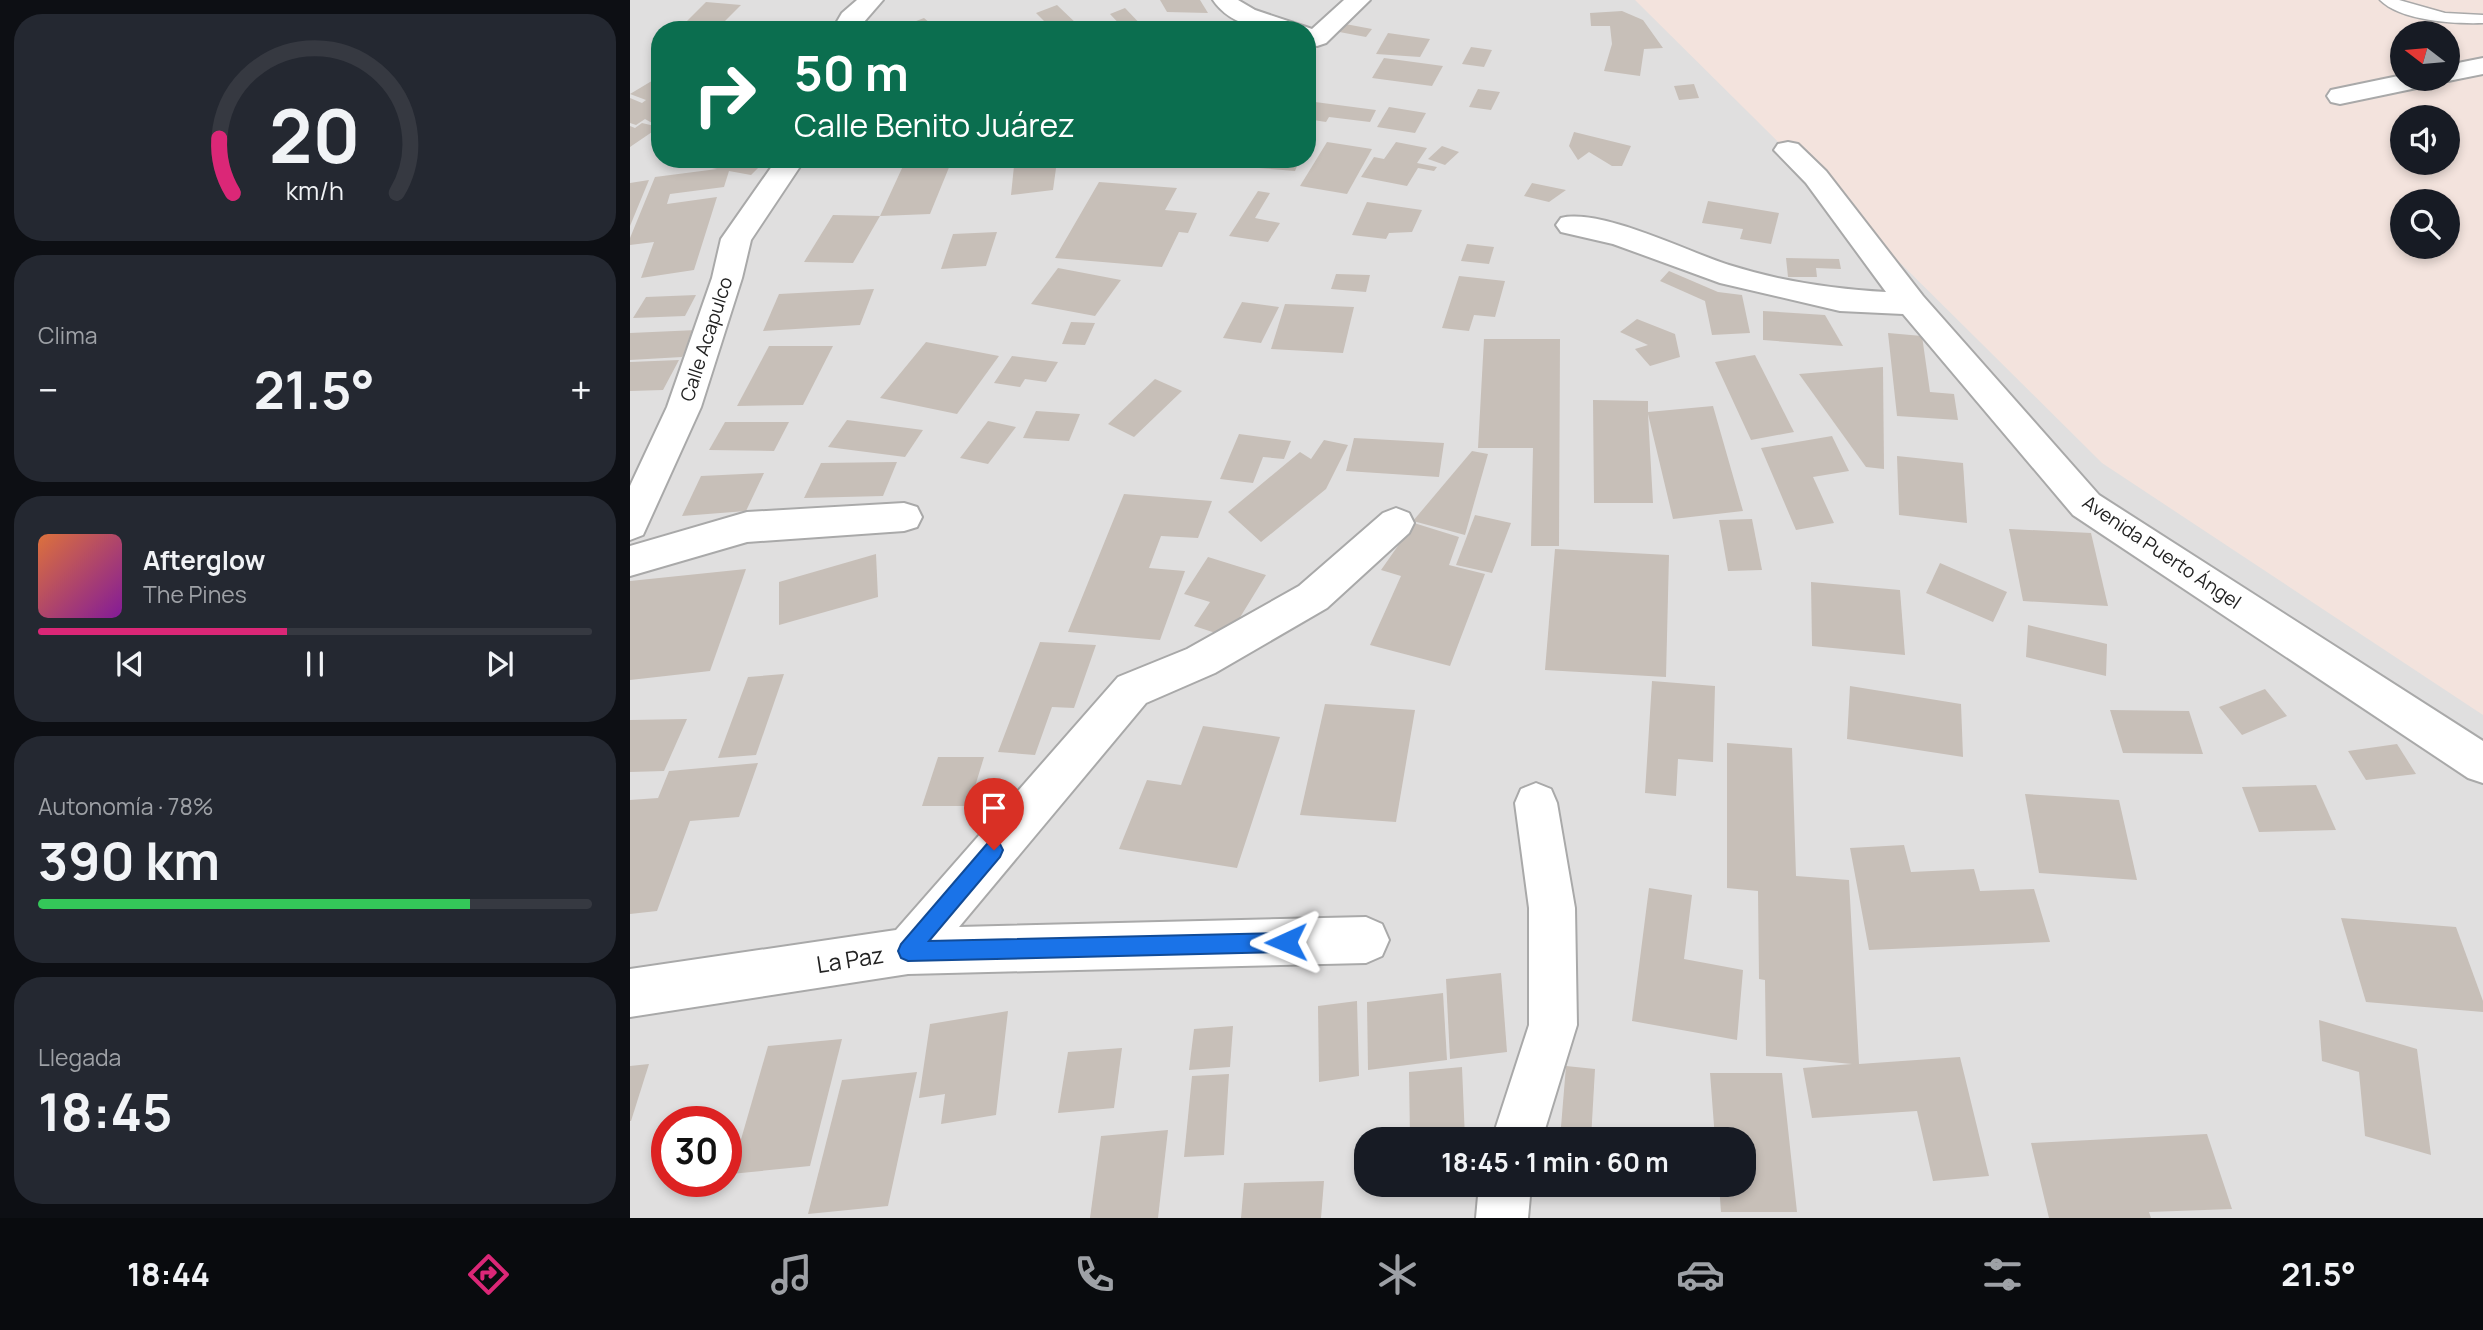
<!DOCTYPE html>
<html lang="es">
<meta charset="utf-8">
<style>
:root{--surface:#171b24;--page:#242831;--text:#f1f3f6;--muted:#9ea1a6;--line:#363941;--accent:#db2777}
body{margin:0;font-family:Manrope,sans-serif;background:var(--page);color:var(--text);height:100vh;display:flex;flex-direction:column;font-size:26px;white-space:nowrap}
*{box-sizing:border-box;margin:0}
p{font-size:23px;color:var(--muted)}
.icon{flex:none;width:38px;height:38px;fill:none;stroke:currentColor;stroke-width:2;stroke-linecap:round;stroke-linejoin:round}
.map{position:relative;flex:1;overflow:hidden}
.panel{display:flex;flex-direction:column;gap:14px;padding:14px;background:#0d0f14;width:630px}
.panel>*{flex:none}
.guide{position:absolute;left:21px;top:21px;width:665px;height:147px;border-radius:28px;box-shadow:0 4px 10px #0003;background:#0b6e4f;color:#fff;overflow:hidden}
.needle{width:46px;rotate:286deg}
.controls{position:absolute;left:1760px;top:21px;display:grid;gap:14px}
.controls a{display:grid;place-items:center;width:70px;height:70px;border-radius:50%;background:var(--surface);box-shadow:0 4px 10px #0003;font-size:35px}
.speed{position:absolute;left:21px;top:1106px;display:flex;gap:14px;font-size:35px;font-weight:700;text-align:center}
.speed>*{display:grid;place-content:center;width:91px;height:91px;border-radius:50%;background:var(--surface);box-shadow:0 4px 10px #0003;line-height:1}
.speed .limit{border:10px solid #d22;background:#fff;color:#111}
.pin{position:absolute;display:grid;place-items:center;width:60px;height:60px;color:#fff;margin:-72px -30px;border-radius:50% 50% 50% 0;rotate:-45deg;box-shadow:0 0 7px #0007}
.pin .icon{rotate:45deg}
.me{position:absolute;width:77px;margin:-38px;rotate:269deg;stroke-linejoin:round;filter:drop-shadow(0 0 5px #0008)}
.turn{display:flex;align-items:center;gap:24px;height:147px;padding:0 28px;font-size:32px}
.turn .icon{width:91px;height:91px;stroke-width:2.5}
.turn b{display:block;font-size:49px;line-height:60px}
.big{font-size:52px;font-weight:700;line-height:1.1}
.panel .widget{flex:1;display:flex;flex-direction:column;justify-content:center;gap:10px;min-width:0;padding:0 24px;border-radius:28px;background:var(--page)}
.panel .dial{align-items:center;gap:0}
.dial svg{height:182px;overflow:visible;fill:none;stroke:var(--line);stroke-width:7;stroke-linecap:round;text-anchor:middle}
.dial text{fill:var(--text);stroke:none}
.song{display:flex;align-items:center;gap:21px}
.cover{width:84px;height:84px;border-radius:10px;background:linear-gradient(135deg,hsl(20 70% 55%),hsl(290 70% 35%))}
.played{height:7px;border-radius:4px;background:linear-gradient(90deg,var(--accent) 45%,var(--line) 45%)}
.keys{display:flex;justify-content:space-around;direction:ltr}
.heat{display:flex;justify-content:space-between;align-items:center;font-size:38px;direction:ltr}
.charge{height:10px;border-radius:5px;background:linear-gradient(90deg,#34c759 78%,var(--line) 0)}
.trip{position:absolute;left:724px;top:1127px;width:402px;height:70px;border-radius:28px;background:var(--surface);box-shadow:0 4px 10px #0003;font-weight:700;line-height:70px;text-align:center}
.tab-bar{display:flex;height:112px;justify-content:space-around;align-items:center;background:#090b0e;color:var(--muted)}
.tab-bar .icon{width:49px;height:49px}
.tab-bar .current{color:var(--accent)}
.tab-bar b{font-size:32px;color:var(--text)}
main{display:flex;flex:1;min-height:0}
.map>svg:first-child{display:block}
</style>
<main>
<section class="panel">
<div class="widget dial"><svg viewBox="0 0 100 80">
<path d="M14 69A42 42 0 1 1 86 69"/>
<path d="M14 69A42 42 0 0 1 8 45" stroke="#db2777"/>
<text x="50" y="56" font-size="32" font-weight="700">20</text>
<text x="50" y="72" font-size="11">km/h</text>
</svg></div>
<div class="widget"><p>Clima</p>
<div class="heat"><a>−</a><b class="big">21.5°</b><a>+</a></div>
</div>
<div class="widget">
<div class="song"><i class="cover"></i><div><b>Afterglow</b><p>The Pines</p></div></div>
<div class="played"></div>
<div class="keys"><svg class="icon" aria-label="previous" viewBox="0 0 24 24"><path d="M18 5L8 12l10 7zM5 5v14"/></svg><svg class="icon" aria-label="pause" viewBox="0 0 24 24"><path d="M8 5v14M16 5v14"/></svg><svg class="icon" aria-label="next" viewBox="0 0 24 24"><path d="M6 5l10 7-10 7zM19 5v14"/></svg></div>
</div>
<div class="widget"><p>Autonomía · 78%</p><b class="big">390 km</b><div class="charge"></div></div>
<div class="widget"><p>Llegada</p><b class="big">18:45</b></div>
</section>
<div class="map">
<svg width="1853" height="1218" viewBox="0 0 1853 1218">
<rect width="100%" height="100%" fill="#f2efe9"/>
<path fill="#e0dfdf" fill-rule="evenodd" d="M0,0H1853V1218H0ZM30,30H677V159H30ZM1773,33H1818V79H1773ZM1773,117H1818V163H1773ZM1773,201H1818V247H1773ZM37,1122H96V1181H37ZM737,1139H1115V1185H737Z"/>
<path fill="#f3e3dd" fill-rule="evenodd" d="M1005,0H1853V715L1472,463ZM1773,33H1818V79H1773ZM1773,117H1818V163H1773ZM1773,201H1818V247H1773Z"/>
<g fill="#c7bfb8">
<polygon points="530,0 570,0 578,13 537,12"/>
<polygon points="76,2 111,5 87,29 51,27"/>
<polygon points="427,5 450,27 423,30 406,13"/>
<polygon points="495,8 516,30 495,30 480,14"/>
<polygon points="992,11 1013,20 1033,48 1014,49 1010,76 974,71 982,44 980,26 961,26 960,13"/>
<polygon points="294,18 308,30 263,30"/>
<polygon points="710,23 742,29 736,37 704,31"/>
<polygon points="758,33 800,39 790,57 746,54"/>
<polygon points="841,47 862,50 854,67 832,64"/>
<polygon points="754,58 813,66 802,86 742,78"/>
<polygon points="30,76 30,137 22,132 0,147 0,126 5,128 12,123 29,127 15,119 6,125 0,123 0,98 12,103 16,100 0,94"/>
<polygon points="1064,84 1069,98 1049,100 1044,86"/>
<polygon points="848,89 870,92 861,110 839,107"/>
<polygon points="685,102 746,110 740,122 699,117 696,122 677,119"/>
<polygon points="759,107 796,113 785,133 747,127"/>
<polygon points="944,132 1001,146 992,166 982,166 959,152 948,160 939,146"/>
<polygon points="697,142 742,149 717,194 670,186"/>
<polygon points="766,142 797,148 787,163 807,167 804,171 788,168 777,186 731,177 744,157 754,159"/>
<polygon points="812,146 829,152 815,165 798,159"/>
<polygon points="37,159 137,159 121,175 99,171 94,187 40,194 37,204 87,197 64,270 11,278 24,242 0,245 0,238 25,177 87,169"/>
<polygon points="634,159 670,159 665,171 629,168"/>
<polygon points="427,161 423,190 381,195 384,166"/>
<polygon points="320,165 300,214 250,216 273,166"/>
<polygon points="19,180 0,226 0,183"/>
<polygon points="469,182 547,188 535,210 567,213 558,233 549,232 532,267 425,258"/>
<polygon points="902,183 936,190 919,202 894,196"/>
<polygon points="628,191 640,193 625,218 650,223 638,242 599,236"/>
<polygon points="1078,201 1149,213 1141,244 1110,239 1113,229 1072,223"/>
<polygon points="737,202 792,210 782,232 759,233 756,239 722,235"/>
<polygon points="203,215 250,216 223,263 174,262"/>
<polygon points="367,232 356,266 311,269 323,234"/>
<polygon points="837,244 864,247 859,264 831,261"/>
<polygon points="1156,258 1209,259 1211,269 1186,268 1187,277 1158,277"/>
<polygon points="428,268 491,280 465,316 401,304"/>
<polygon points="1039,271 1088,292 1112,295 1120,333 1082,335 1075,301 1030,281"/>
<polygon points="706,274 740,275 736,292 701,289"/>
<polygon points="829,276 875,281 865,317 844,315 839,331 812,328"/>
<polygon points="244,289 230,325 133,331 149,294"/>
<polygon points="66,295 55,316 3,318 16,297"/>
<polygon points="612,302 649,307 631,343 593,338"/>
<polygon points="655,304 724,307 713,353 641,349"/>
<polygon points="1133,311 1195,315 1213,346 1133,340"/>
<polygon points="1007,319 1045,334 1050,357 1020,366 1005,349 1018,345 990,332"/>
<polygon points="441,322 465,323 455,345 432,344"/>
<polygon points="67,330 52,357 0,360 0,333"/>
<polygon points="1258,333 1292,336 1300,392 1324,394 1328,420 1267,416"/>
<polygon points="854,339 930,339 929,546 901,546 903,448 848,448"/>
<polygon points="296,342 369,356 327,414 250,398"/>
<polygon points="139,346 203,346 173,405 107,406"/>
<polygon points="1125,355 1164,432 1121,440 1085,362"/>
<polygon points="382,356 428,362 416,382 395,379 390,387 364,383"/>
<polygon points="49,360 33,390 0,391 0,362"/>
<polygon points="1253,367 1254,469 1236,467 1169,374"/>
<polygon points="525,379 552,391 504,437 478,424"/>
<polygon points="963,400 1018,401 1018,412 1083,406 1113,511 1043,519 1018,414 1023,503 964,503"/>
<polygon points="406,411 450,414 439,441 393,438"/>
<polygon points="217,420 293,430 275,457 198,447"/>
<polygon points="358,421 386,427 358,464 330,458"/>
<polygon points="95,422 159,422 144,451 79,450"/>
<polygon points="609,434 661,441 654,459 633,457 623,483 590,479"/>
<polygon points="1202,436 1219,471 1183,477 1204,523 1166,530 1131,448"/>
<polygon points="724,438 814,443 809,477 716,471"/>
<polygon points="694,440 718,445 696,489 631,542 598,512 670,452 681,459"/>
<polygon points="842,451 858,454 835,535 783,521"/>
<polygon points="1267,456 1333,463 1337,523 1269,515"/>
<polygon points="267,462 253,496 174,498 191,463"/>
<polygon points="134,473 116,511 52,516 71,476"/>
<polygon points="494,494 582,501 568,538 531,536 519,568 555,571 530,640 438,632"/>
<polygon points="845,515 881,523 862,573 826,565"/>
<polygon points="1122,519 1132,570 1098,571 1089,520"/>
<polygon points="784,523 829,537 819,565 855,574 820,666 740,645 771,576 751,570"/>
<polygon points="1379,529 1461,533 1478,606 1393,601"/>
<polygon points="925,549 1039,555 1036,677 915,670"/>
<polygon points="246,554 248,597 149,625 149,582"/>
<polygon points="578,557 636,575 598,637 564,626 580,602 554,594"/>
<polygon points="1310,563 1377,592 1363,622 1296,593"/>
<polygon points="116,569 80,671 0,680 0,581"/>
<polygon points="1181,582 1270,590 1275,655 1182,646"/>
<polygon points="1398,625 1477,644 1476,676 1396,657"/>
<polygon points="410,642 466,645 444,708 422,707 405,755 368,752"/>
<polygon points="154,674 126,755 88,758 118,677"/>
<polygon points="1022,681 1085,686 1083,762 1048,759 1046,796 1015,793"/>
<polygon points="1220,686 1331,704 1333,757 1217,739"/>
<polygon points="1635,689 1657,716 1612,735 1589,707"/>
<polygon points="695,704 785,710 766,822 670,815"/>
<polygon points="1480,710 1559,711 1573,754 1493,753"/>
<polygon points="57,719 34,771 0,772 0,720"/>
<polygon points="573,726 650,737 607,868 489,849 517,780 551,785"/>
<polygon points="1097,743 1162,748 1166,876 1219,880 1229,1064 1330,1057 1359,1176 1303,1181 1287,1111 1182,1118 1173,1068 1222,1064 1136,1056 1135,980 1129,979 1128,891 1097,888"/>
<polygon points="1767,744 1786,774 1736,780 1718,751"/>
<polygon points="308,757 354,757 339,806 292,806"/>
<polygon points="128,763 109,817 60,821 27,911 0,914 0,800 28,798 39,771"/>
<polygon points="1686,785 1706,830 1629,832 1612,787"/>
<polygon points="1395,794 1489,800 1507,880 1409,873"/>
<polygon points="1274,845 1281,872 1344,869 1350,891 1404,889 1420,942 1239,950 1220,848"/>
<polygon points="1019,888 1062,895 1054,959 1113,970 1107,1040 1002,1021"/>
<polygon points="1711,918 1826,927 1853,1001 1853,1012 1736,1002"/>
<polygon points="871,973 877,1052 820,1059 816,979"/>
<polygon points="813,993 817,1060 738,1070 737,1002"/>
<polygon points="727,1001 729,1076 689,1082 688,1006"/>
<polygon points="378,1011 366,1115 311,1124 315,1094 289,1098 300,1024"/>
<polygon points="1689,1020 1787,1049 1801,1155 1735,1136 1729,1072 1692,1061"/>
<polygon points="603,1026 600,1067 559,1070 564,1029"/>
<polygon points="212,1039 180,1166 101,1174 138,1046"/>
<polygon points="492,1048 484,1108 428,1113 438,1052"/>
<polygon points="19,1064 1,1121 0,1121 0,1066"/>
<polygon points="936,1066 965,1069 961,1139 930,1139"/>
<polygon points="832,1067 835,1139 780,1139 779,1072"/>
<polygon points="287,1072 258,1206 178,1214 212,1080"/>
<polygon points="1080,1073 1152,1073 1167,1212 1091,1212 1089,1185 1115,1185 1115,1139 1085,1139"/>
<polygon points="599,1074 594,1155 554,1157 562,1076"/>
<polygon points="538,1130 528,1218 460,1218 471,1136"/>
<polygon points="1577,1134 1602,1209 1519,1212 1521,1218 1419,1218 1401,1143"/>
<polygon points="694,1181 691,1218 611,1218 614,1183"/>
</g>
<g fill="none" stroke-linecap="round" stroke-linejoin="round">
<defs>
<path id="service" d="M1750,0H1769L1815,13L1853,15V23C1824,24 1771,21 1750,0Z"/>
<g id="minor">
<polygon points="227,0 253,0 227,30 202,30 212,13"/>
<path d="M583,0H608L625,10L682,29L714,0H740L696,43L687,46L677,43V30C644,30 604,31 583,0Z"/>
<polygon points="1853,58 1853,74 1818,81 1810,79 1818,79 1818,65"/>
<polygon points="1773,75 1773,79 1805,79 1801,85 1710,104 1701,102 1697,96 1701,90"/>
<path d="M1158,142L1168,144L1196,171L1293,296L1469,495L1853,741V783L1838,778L1443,515L1273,314L1210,311L1090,283L983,244L931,232L926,225L931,218C971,208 1058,252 1099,265C1149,281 1203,289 1256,292L1176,183L1144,150L1148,144Z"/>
<polygon points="147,159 175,159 121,240 112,278 71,407 13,535 0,540 0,486 37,407 82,278 91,239"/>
<polygon points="274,503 287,507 292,517 287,527 274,531 117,542 0,576 0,546 117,512"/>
<polygon points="766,508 779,513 784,523 779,533 697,608 585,673 516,703 329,927 736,917 752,924 759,940 752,956 736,963 278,974 0,1017 0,969 266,930 488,677 557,649 669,586 753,513"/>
<polygon points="906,783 921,789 927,803 945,908 947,1025 912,1139 862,1139 899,1025 899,908 885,803 891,789"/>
<polygon points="849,1185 901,1185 898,1218 846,1218"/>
</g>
</defs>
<use href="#service" stroke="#a9a9a9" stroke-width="3"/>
<use href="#minor" stroke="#a9a9a9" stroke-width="4"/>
<use href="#service" fill="#fff" fill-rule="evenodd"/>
<use href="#minor" fill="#fff" fill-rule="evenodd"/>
</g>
<polygon fill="#1a73e8" stroke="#114b97" stroke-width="2" points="364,842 370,844 373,850 370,857 299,941 656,933 662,935 665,942 662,949 656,952 278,961 271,958 268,951 271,944 357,844"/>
<g text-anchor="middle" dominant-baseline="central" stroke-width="7" stroke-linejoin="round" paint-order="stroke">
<g font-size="19" fill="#222" stroke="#fff">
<text transform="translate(76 339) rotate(-72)">Calle Acapulco</text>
<text transform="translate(1532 552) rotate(34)">Avenida Puerto Ángel</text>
</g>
<g font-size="23" fill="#222" stroke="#fff">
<text transform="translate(220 959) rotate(-9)">La Paz</text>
</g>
</g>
</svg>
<div class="controls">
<a><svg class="needle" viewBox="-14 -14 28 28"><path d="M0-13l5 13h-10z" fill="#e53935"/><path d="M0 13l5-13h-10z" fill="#9ea1a6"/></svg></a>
<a><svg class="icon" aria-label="sound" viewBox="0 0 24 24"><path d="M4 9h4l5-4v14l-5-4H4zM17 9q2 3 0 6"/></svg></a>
<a><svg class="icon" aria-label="search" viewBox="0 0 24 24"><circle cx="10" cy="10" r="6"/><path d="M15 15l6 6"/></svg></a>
</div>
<div class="speed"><div class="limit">30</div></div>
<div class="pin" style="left:364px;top:850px;background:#d93025"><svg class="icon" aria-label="arrive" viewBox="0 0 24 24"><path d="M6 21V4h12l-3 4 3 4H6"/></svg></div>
<svg class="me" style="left:656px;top:942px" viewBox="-20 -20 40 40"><path d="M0-17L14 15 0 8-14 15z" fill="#1a73e8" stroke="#fff" stroke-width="4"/></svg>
<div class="trip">18:45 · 1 min · 60 m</div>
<div class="guide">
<div class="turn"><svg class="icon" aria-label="right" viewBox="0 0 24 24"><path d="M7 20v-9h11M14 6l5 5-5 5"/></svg><div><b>50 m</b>Calle Benito Juárez</div></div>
</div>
</div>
</main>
<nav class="tab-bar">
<b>18:44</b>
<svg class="icon current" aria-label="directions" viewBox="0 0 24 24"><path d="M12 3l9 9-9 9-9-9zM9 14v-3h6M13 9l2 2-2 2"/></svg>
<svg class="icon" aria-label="music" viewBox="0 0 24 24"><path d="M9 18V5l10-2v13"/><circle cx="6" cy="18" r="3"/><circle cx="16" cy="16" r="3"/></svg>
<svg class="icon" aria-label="phone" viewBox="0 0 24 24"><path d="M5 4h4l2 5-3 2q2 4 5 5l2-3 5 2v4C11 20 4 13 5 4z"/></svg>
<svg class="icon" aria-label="climate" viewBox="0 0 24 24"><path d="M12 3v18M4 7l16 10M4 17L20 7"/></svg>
<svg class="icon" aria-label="car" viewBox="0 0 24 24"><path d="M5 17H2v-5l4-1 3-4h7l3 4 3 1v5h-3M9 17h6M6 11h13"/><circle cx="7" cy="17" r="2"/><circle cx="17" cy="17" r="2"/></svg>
<svg class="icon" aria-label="filters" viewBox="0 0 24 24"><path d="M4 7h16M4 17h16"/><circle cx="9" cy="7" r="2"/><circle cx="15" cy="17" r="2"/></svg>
<b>21.5°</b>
</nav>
